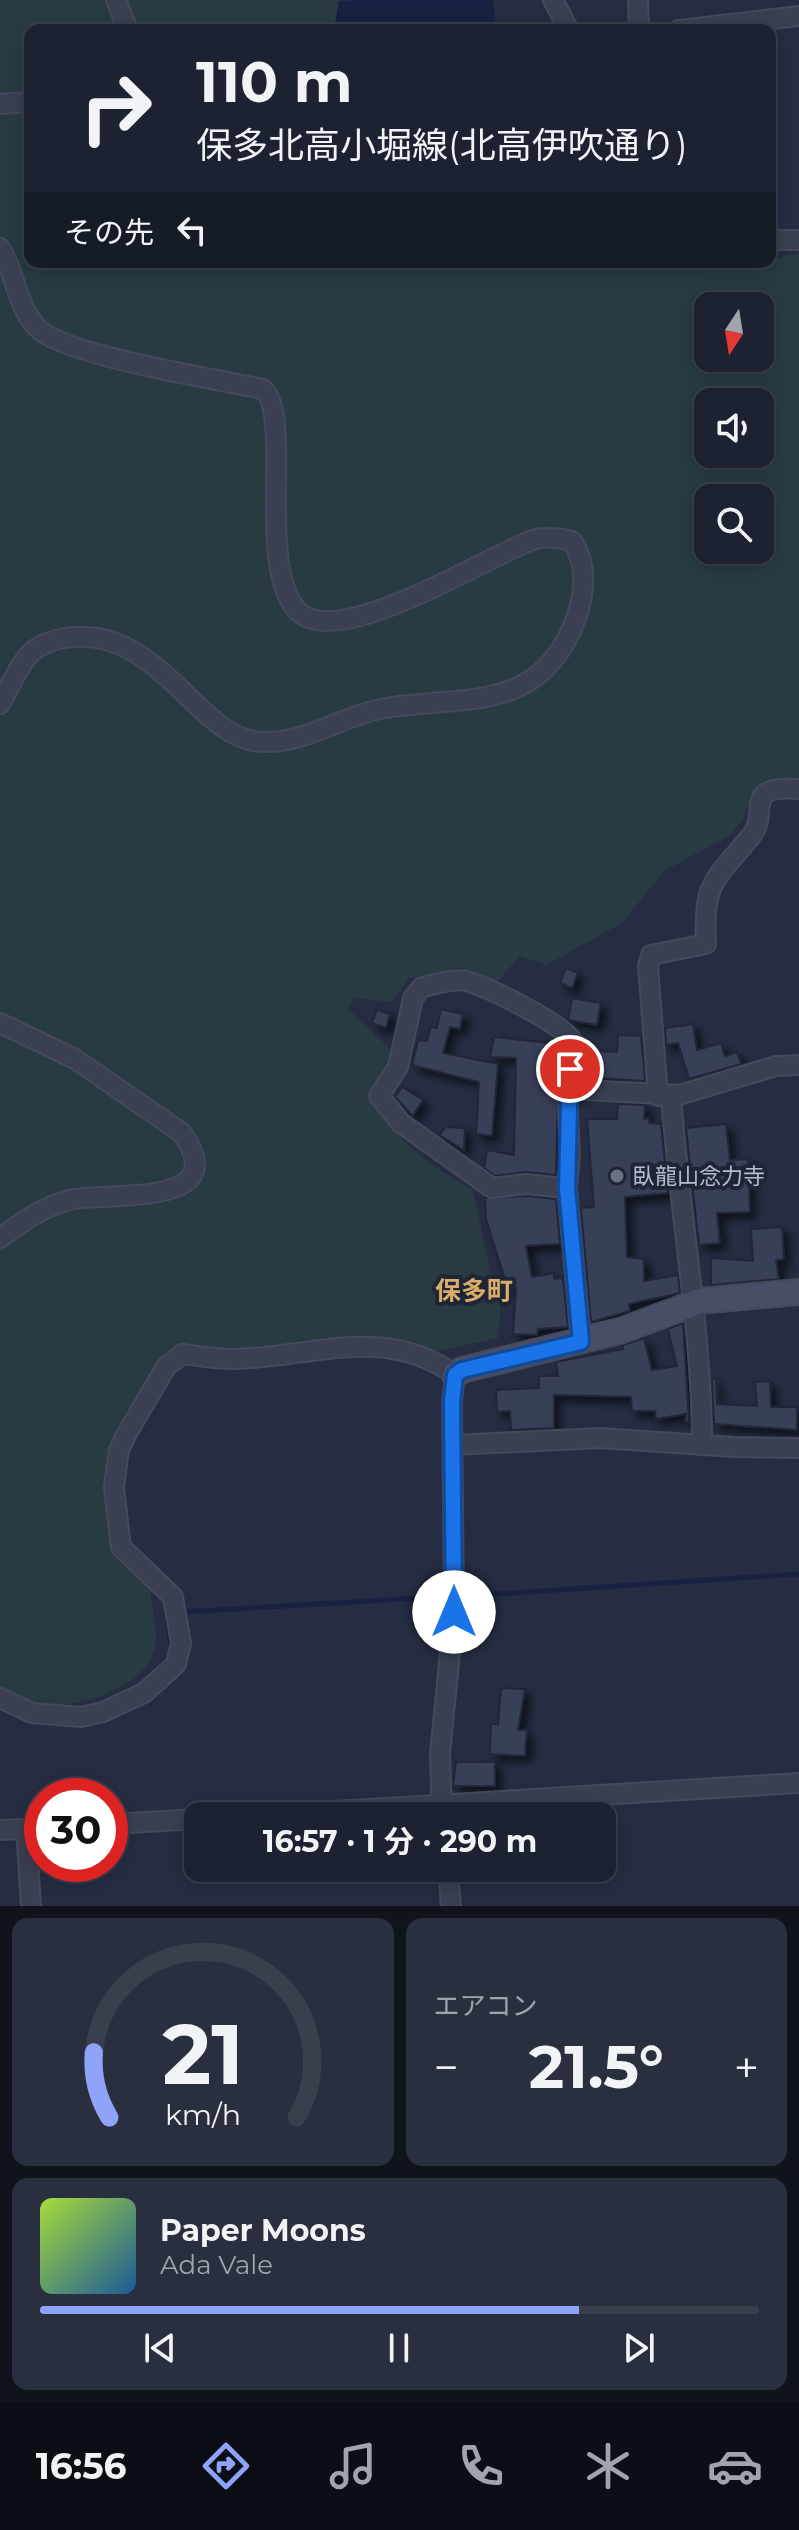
<!DOCTYPE html>
<html lang="ja">
<meta charset="utf-8">
<style>
:root{--surface:#1c2232;--page:#292f3e;--text:#f1f3f6;--muted:#a0a4ac;--line:#3a3f4d;--accent:#8fa4f9}
body{margin:0;font-family:Montserrat,"Noto Sans JP",sans-serif;background:var(--page);color:var(--text);height:100vh;display:flex;flex-direction:column;font-size:30px;white-space:nowrap}
*{box-sizing:border-box;margin:0}
p{font-size:26px;color:var(--muted)}
.icon{flex:none;width:44px;height:44px;fill:none;stroke:currentColor;stroke-width:2;stroke-linecap:round;stroke-linejoin:round}
.map{position:relative;height:1906px;overflow:hidden}
.panel{display:flex;flex-direction:column;gap:12px;padding:12px;background:#0f131c;flex:1}
.panel>*{flex:none}
.guide{position:absolute;left:24px;top:24px;width:752px;height:244px;border-radius:16px;box-shadow:0 4px 20px #0003,0 0 0 2px var(--line);background:#1c2232;color:var(--text);overflow:hidden}
.needle{width:52px;rotate:192deg}
.tools{position:absolute;left:694px;top:292px;display:grid;gap:16px}
.tools a{display:grid;place-items:center;width:80px;height:80px;border-radius:16px;background:var(--surface);box-shadow:0 4px 20px #0003,0 0 0 2px var(--line);font-size:40px}
.speed{position:absolute;left:24px;top:1778px;display:flex;gap:16px;font-size:40px;font-weight:700;text-align:center}
.speed>*{display:grid;place-content:center;width:104px;height:104px;border-radius:50%;background:var(--surface);box-shadow:0 4px 20px #0003,0 0 0 2px var(--line);line-height:1}
.speed .limit{border:12px solid #d22;background:#fff;color:#111}
.pin{position:absolute;display:grid;place-items:center;width:68px;height:68px;color:#fff;margin:-34px;border:4px solid #fff;border-radius:50%;box-shadow:0 2px 8px #0007}
.me{position:absolute;width:88px;margin:-44px;rotate:0deg;stroke-linejoin:round;filter:drop-shadow(0 0 6px #0008)}
.turn{display:flex;align-items:center;gap:28px;height:168px;padding:0 40px;font-size:36px}
.turn .icon{width:104px;height:104px;stroke-width:2.5}
.turn b{display:block;font-size:56px;line-height:68px}
.then{display:flex;align-items:center;height:76px;padding:0 40px;background:#0003;gap:16px;font-size:30px}
.big{font-size:60px;font-weight:700;line-height:1.1}
.panel .card{flex:1;display:flex;flex-direction:column;justify-content:center;gap:12px;min-width:0;padding:0 28px;border-radius:16px;background:var(--page)}
.panel .dial{align-items:center;gap:0}
.dial svg{height:208px;overflow:visible;fill:none;stroke:var(--line);stroke-width:7;stroke-linecap:round;text-anchor:middle}
.dial text{fill:var(--text);stroke:none}
.song{display:flex;align-items:center;gap:24px}
.cover{width:96px;height:96px;border-radius:12px;background:linear-gradient(135deg,hsl(80 70% 55%),hsl(210 70% 35%))}
.played{height:8px;border-radius:4px;background:linear-gradient(90deg,var(--accent) 75%,var(--line) 75%)}
.keys{display:flex;justify-content:space-around;direction:ltr}
.heat{display:flex;justify-content:space-between;align-items:center;font-size:44px;direction:ltr}
.panel .tiles{flex:1;display:grid;gap:12px;grid-template-columns:1fr 1fr}
.card:last-child{grid-column:span 2}
.trip{position:absolute;left:184px;top:1802px;width:432px;height:80px;border-radius:16px;background:var(--surface);box-shadow:0 4px 20px #0003,0 0 0 2px var(--line);font-weight:700;line-height:80px;text-align:center}
.dock{display:flex;height:128px;justify-content:space-around;align-items:center;background:#0b0e14;color:var(--muted)}
.dock .icon{width:56px;height:56px}
.dock .current{color:var(--accent)}
.dock b{font-size:36px;color:var(--text)}
.map>svg:first-child{display:block}
</style>
<div class="map">
<svg width="799" height="1906" viewBox="0 0 799 1906">
<defs>
<filter id="shadow"><feDropShadow dx="6" dy="6" stdDeviation="4" flood-color="#0009"/></filter>
</defs>
<rect width="100%" height="100%" fill="#262d42"/>
<path fill="#283b43" fill-rule="evenodd" d="M0,0H358L339,1L334,30H30V262H770V256L777,258L799,253V782H763L753,793L743,820L729,836L664,871L622,923L546,965L520,956L497,982L460,968L409,978L392,1002L354,998L348,1009L398,1056L372,1094C396,1142 428,1165 473,1190L494,1289L501,1303L498,1338L439,1351L370,1338L168,1358L106,1492L112,1553L149,1584C151,1603 160,1633 154,1651C142,1692 65,1713 28,1702C18,1699 9,1692 0,1688ZM708,306H760V358H708ZM708,402H760V454H708ZM708,498H760V550H708Z"/>
<polygon fill="#182141" points="358,0 493,0 496,30 334,30 339,1"/>
<g fill="none" stroke-linecap="round" stroke-linejoin="round">
<g stroke="#182141" stroke-width="5">
<polyline points="700,1313 774,1306"/>
<polyline points="468,1596 799,1574"/>
<polyline points="181,1612 438,1597"/>
<polyline points="152,1674 172,1654 168,1621"/>
</g>
</g>
<g fill="#384058" stroke="#212739" stroke-width="2" filter="url(#shadow)">
<polygon points="566,968 578,973 572,988 560,983"/>
<polygon points="572,998 601,1003 597,1025 568,1020"/>
<polygon points="441,1009 463,1014 460,1029 450,1027 443,1053 498,1064 492,1136 476,1134 479,1082 412,1065 418,1040 427,1041 431,1027 437,1028"/>
<polygon points="377,1010 390,1014 386,1028 372,1023"/>
<polygon points="693,1024 697,1050 721,1043 725,1056 737,1052 741,1064 689,1079 678,1043 666,1045 665,1028"/>
<polygon points="618,1035 641,1036 645,1081 580,1077 582,1055 596,1056 596,1051 617,1052"/>
<polygon points="494,1037 559,1044 556,1175 525,1172 495,1176 484,1168 487,1150 514,1155 516,1058 490,1057"/>
<polygon points="402,1087 423,1100 413,1116 395,1097"/>
<polygon points="618,1104 645,1105 644,1119 649,1118 649,1123 661,1124 668,1193 625,1197 627,1257 644,1259 644,1281 678,1275 680,1293 629,1304 630,1311 591,1322 581,1208 594,1207 587,1119 617,1119"/>
<polygon points="726,1124 730,1160 748,1159 750,1212 717,1213 720,1243 699,1245 686,1128"/>
<polygon points="446,1127 465,1128 464,1150 439,1135"/>
<polygon points="526,1196 556,1199 560,1244 526,1246 532,1277 554,1273 554,1279 563,1278 568,1327 538,1329 537,1335 513,1334 516,1288 508,1289 486,1219 485,1198"/>
<polygon points="782,1227 784,1259 776,1260 779,1279 711,1285 711,1258 753,1261 751,1229"/>
<polygon points="683,1323 689,1422 685,1422 686,1414 656,1419 655,1411 632,1411 631,1397 554,1395 554,1428 511,1430 510,1411 497,1412 496,1390 539,1388 539,1376 558,1376 556,1362 623,1349 623,1345 644,1338 652,1370 677,1366 668,1329"/>
<polygon points="716,1378 717,1404 757,1406 755,1382 770,1381 771,1407 797,1407 797,1430 714,1424 712,1379"/>
<polygon points="501,1688 525,1689 518,1730 527,1730 525,1756 490,1754 491,1724 498,1724"/>
<polygon points="456,1762 495,1762 495,1786 453,1786"/>
</g>
<g fill="none" stroke-linecap="round" stroke-linejoin="round">
<defs>
<g id="street">
<polyline points="116,0 128,30"/>
<polyline points="553,0 569,30"/>
<polyline points="638,0 639,30"/>
<polyline points="679,30 799,16"/>
<polyline points="0,104 30,102"/>
<polyline points="770,240 799,240"/>
<path d="M0,248C16,272 17,312 41,331C74,357 215,379 263,389C293,415 257,558 295,608C333,657 490,553 536,539C548,536 560,538 572,541C587,563 585,591 577,616C542,714 468,695 385,708C343,715 306,744 262,742C197,740 159,623 65,638C52,640 36,646 28,656C16,670 9,689 0,704"/>
<path d="M0,1023L75,1059L182,1133C236,1210 105,1191 70,1200C44,1206 22,1222 0,1238"/>
<path d="M671,1095C679,1212 702,1328 702,1445"/>
<path d="M658,1096L648,966L651,955L706,944C703,880 714,882 751,836C771,812 740,785 799,789"/>
<path d="M567,1188L526,1184L492,1188L401,1123L379,1096L398,1067L413,998L422,987C434,985 454,978 466,981C488,987 557,1021 571,1039L567,1089"/>
<polyline points="581,1342 567,1188 570,1156 567,1089 679,1095 776,1066 799,1065"/>
<polyline points="453,1445 600,1438 734,1447 799,1448"/>
<path d="M0,1698L32,1713L81,1717L103,1712L144,1693L176,1664L181,1643L173,1597L121,1547L114,1487L119,1450L126,1435L166,1367L182,1354C200,1356 219,1360 238,1359C315,1356 386,1325 455,1375L452,1401L454,1612L440,1754L442,1816"/>
<polyline points="251,1816 799,1783"/>
<polyline points="110,1824 198,1819"/>
<polyline points="0,1830 26,1829 31,1906"/>
<polyline points="448,1868 451,1906"/>
</g>
<polyline id="secondary" points="455,1375 462,1370 623,1330 700,1301 799,1292"/>
</defs>
<use href="#street" stroke="#44495b" stroke-width="22"/>
<use href="#secondary" stroke="#44495b" stroke-width="28"/>
<use href="#street" stroke="#3a4052" stroke-width="18"/>
<use href="#secondary" stroke="#484e65" stroke-width="24"/>
</g>
<g fill="none" stroke-linecap="round" stroke-linejoin="round">
<defs>
<polyline id="route" points="454,1612 452,1401 455,1375 462,1370 581,1342 567,1188 570,1069"/>
</defs>
<use href="#route" stroke="#114b97" stroke-width="20"/>
<use href="#route" stroke="#1a73e8" stroke-width="14"/>
</g>
<circle fill="#6b7280" stroke="#1f2437" stroke-width="3" cx="617" cy="1176" r="8"/>
<g text-anchor="middle" dominant-baseline="central" stroke-width="8" stroke-linejoin="round" paint-order="stroke">
<g font-size="22" fill="#b7bbcc" stroke="#1f2437" text-anchor="start">
<text x="633" y="1176">臥龍山念力寺</text>
</g>
<g font-size="26" font-weight="bold" fill="#d7ad67" stroke="#1f2437">
<text x="474" y="1291">保多町</text>
</g>
</g>
</svg>
<div class="tools">
<a><svg class="needle" viewBox="-14 -14 28 28"><path d="M0-13l5 13h-10z" fill="#e53935"/><path d="M0 13l5-13h-10z" fill="#a0a4ac"/></svg></a>
<a><svg class="icon" aria-label="sound" viewBox="0 0 24 24"><path d="M4 9h4l5-4v14l-5-4H4zM17 9q2 3 0 6"/></svg></a>
<a><svg class="icon" aria-label="search" viewBox="0 0 24 24"><circle cx="10" cy="10" r="6"/><path d="M15 15l6 6"/></svg></a>
</div>
<div class="speed"><div class="limit">30</div></div>
<div class="pin" style="left:570px;top:1069px;background:#d93025"><svg class="icon" aria-label="arrive" viewBox="0 0 24 24"><path d="M6 21V4h12l-3 4 3 4H6"/></svg></div>
<svg class="me" style="left:454px;top:1612px" viewBox="-20 -20 40 40"><circle r="19" fill="#fff"/><path d="M0-13L10 11 0 6-10 11z" fill="#1a73e8"/></svg>
<div class="trip">16:57 · 1 分 · 290 m</div>
<div class="guide">
<div class="turn"><svg class="icon" aria-label="right" viewBox="0 0 24 24"><path d="M7 20v-9h11M14 6l5 5-5 5"/></svg><div><b>110 m</b>保多北高小堀線(北高伊吹通り)</div></div>
<div class="then">その先<svg class="icon" aria-label="left" viewBox="0 0 24 24"><path d="M17 20v-9H6M10 6l-5 5 5 5"/></svg></div>
</div>
</div>
<section class="panel">
<div class="tiles">
<div class="card dial"><svg viewBox="0 0 100 80">
<path d="M14 69A42 42 0 1 1 86 69"/>
<path d="M14 69A42 42 0 0 1 8 44" stroke="#8fa4f9"/>
<text x="50" y="56" font-size="32" font-weight="700">21</text>
<text x="50" y="72" font-size="11">km/h</text>
</svg></div>
<div class="card"><p>エアコン</p>
<div class="heat"><a>−</a><b class="big">21.5°</b><a>+</a></div>
</div>
<div class="card">
<div class="song"><i class="cover"></i><div><b>Paper Moons</b><p>Ada Vale</p></div></div>
<div class="played"></div>
<div class="keys"><svg class="icon" aria-label="previous" viewBox="0 0 24 24"><path d="M18 5L8 12l10 7zM5 5v14"/></svg><svg class="icon" aria-label="pause" viewBox="0 0 24 24"><path d="M8 5v14M16 5v14"/></svg><svg class="icon" aria-label="next" viewBox="0 0 24 24"><path d="M6 5l10 7-10 7zM19 5v14"/></svg></div>
</div>
</div>
</section>
<nav class="dock">
<b>16:56</b>
<svg class="icon current" aria-label="directions" viewBox="0 0 24 24"><path d="M12 3l9 9-9 9-9-9zM9 14v-3h6M13 9l2 2-2 2"/></svg>
<svg class="icon" aria-label="music" viewBox="0 0 24 24"><path d="M9 18V5l10-2v13"/><circle cx="6" cy="18" r="3"/><circle cx="16" cy="16" r="3"/></svg>
<svg class="icon" aria-label="phone" viewBox="0 0 24 24"><path d="M5 4h4l2 5-3 2q2 4 5 5l2-3 5 2v4C11 20 4 13 5 4z"/></svg>
<svg class="icon" aria-label="climate" viewBox="0 0 24 24"><path d="M12 3v18M4 7l16 10M4 17L20 7"/></svg>
<svg class="icon" aria-label="car" viewBox="0 0 24 24"><path d="M5 17H2v-5l4-1 3-4h7l3 4 3 1v5h-3M9 17h6M6 11h13"/><circle cx="7" cy="17" r="2"/><circle cx="17" cy="17" r="2"/></svg>
</nav>
